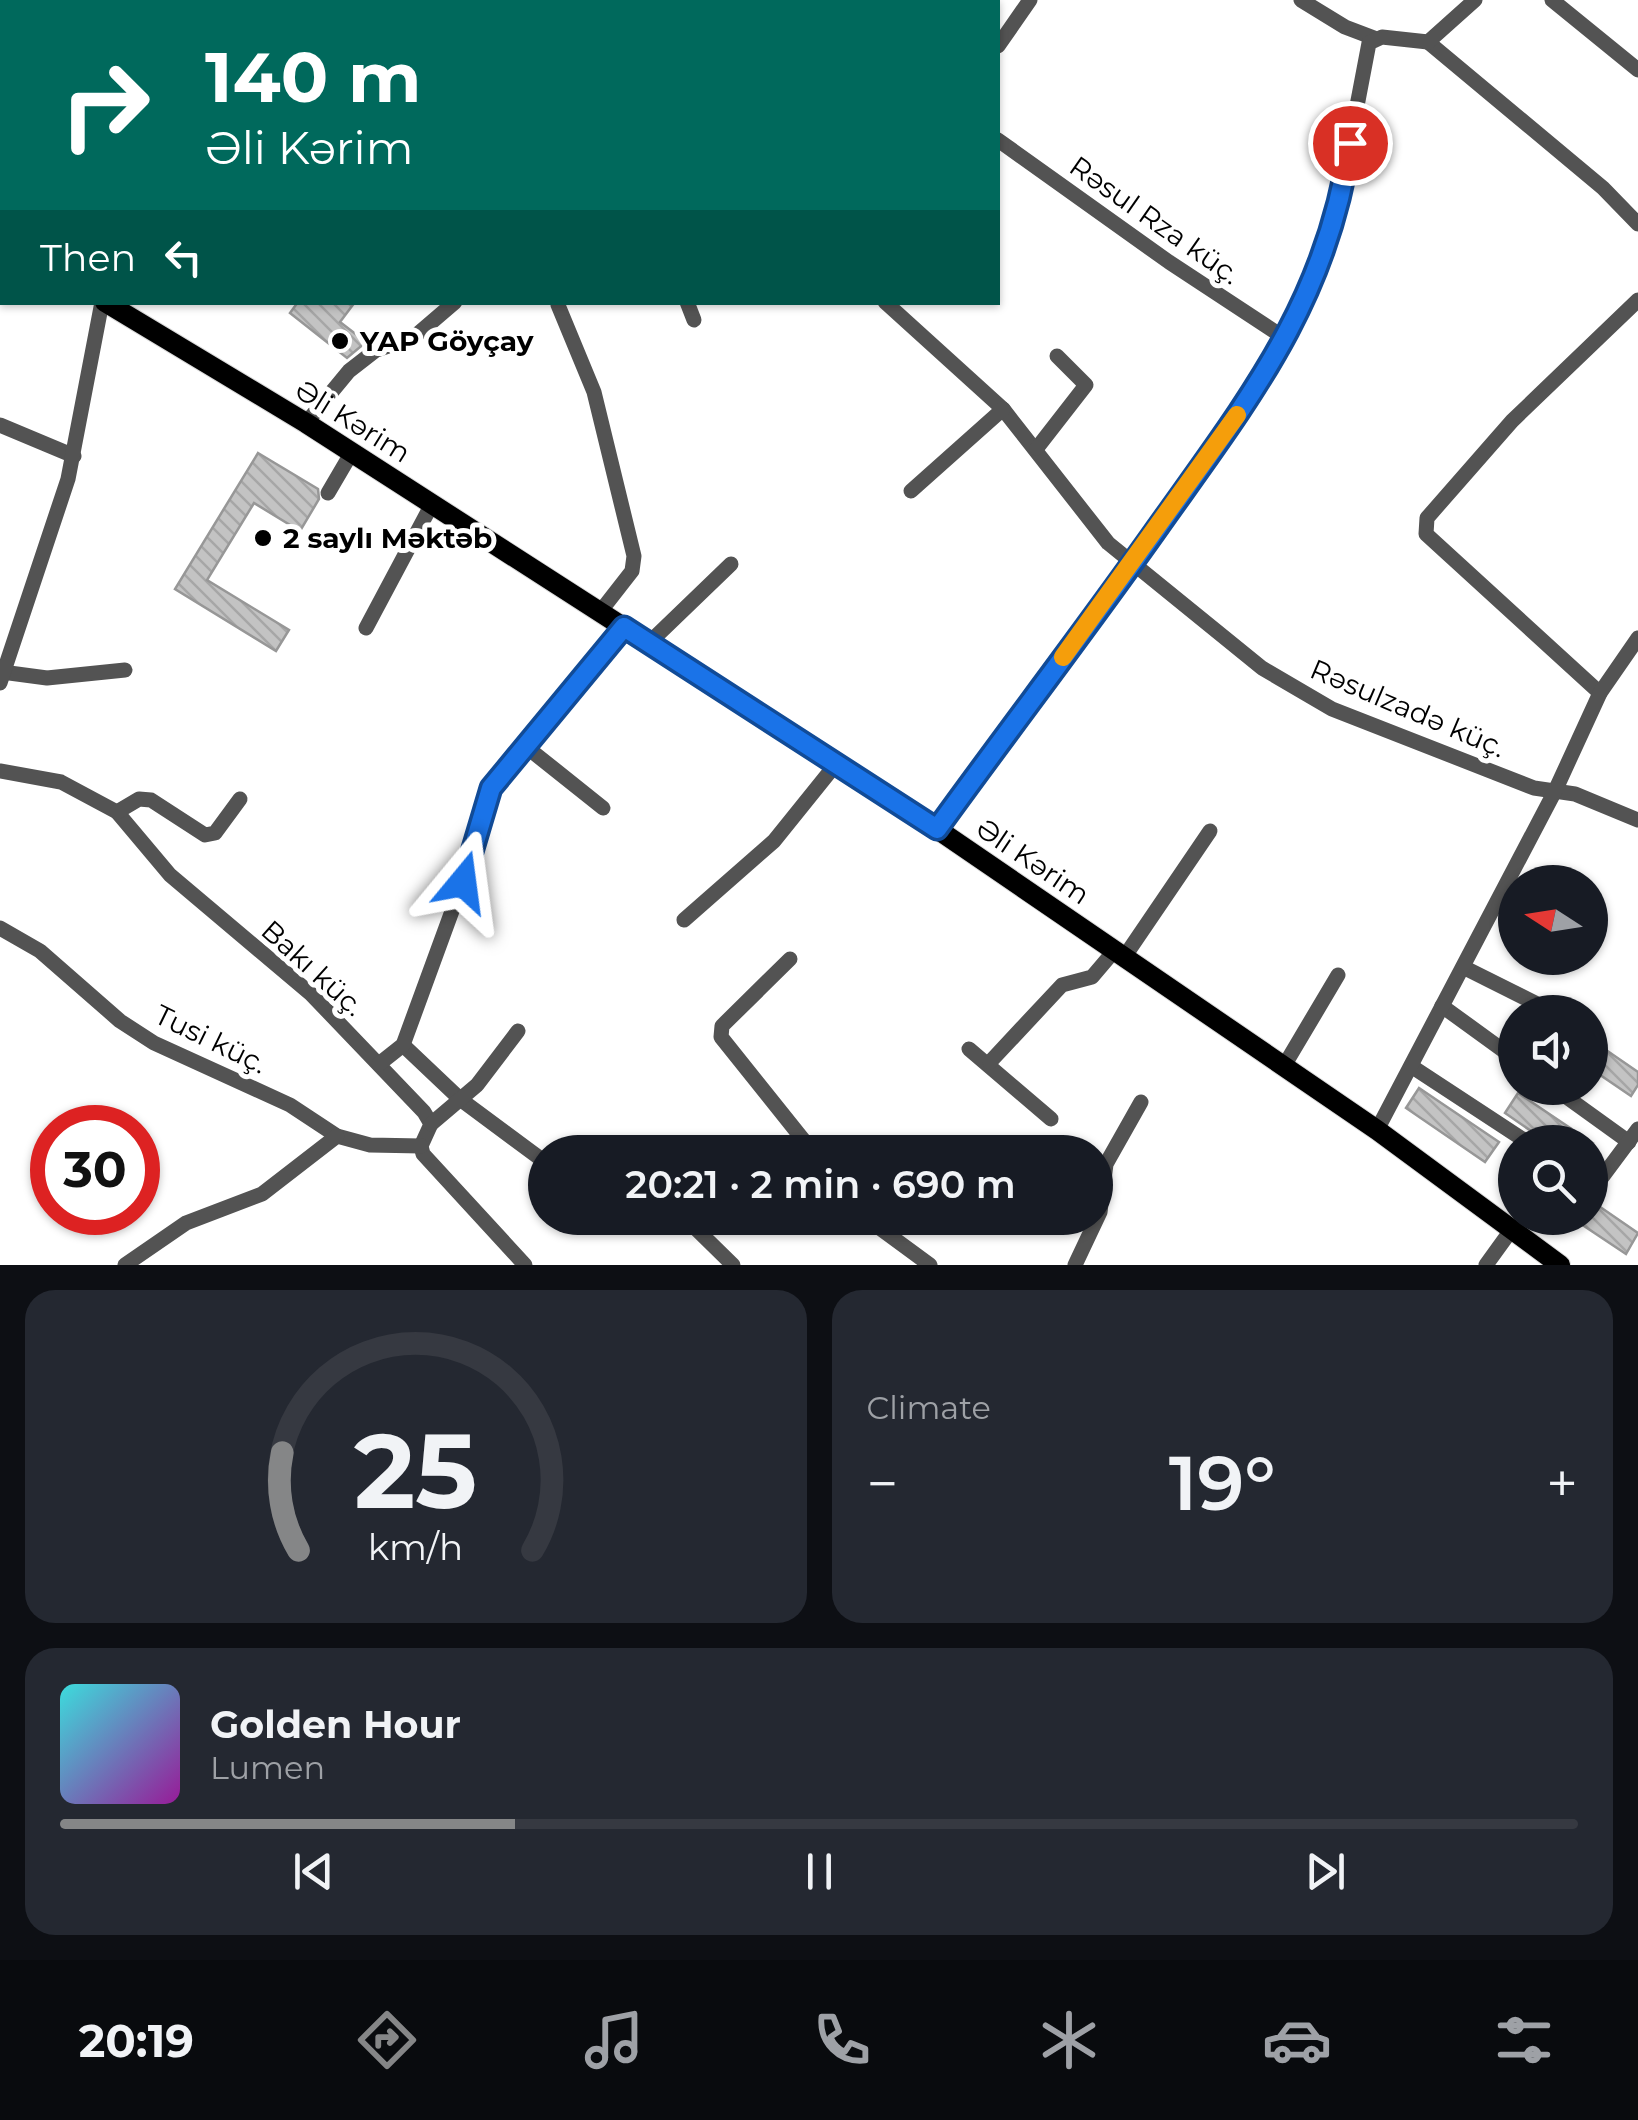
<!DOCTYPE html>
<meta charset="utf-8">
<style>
:root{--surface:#171b24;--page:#242831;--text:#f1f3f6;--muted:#9ea1a6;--line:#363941;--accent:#858687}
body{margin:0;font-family:Montserrat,sans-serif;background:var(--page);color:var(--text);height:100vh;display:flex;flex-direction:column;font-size:38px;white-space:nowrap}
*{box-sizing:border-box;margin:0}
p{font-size:32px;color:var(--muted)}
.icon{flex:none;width:55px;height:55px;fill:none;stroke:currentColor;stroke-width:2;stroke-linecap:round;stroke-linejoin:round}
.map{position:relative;height:1265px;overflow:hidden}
.side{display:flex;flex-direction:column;gap:25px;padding:25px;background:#0d0f14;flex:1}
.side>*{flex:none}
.top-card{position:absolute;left:0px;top:0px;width:1000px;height:305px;box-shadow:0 2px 8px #0004;background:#00695c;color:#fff;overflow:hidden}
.needle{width:65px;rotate:282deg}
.fabs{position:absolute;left:1498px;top:865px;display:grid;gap:20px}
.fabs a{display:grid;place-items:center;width:110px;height:110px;border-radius:50%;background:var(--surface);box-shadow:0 2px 8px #0004;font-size:50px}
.speed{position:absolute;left:30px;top:1105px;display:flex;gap:20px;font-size:50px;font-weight:700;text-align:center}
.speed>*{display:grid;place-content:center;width:130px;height:130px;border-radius:50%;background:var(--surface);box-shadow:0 2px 8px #0004;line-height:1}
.speed .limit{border:15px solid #d22;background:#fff;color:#111}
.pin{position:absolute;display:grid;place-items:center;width:85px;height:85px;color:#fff;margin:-42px;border:5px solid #fff;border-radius:50%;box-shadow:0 2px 10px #0007}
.me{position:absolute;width:110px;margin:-55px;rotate:16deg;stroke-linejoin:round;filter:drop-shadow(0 0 8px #0008)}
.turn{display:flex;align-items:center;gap:35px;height:210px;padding:0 40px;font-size:45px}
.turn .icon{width:130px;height:130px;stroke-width:2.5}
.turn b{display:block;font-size:70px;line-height:85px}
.then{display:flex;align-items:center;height:95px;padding:0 40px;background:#0003;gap:20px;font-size:38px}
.big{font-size:75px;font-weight:600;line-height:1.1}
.side .widget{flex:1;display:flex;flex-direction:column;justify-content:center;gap:15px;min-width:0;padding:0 35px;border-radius:30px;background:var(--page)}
.side .dial{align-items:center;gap:0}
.dial svg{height:260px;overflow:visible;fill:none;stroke:var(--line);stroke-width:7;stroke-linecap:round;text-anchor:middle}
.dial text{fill:var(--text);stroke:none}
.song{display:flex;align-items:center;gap:30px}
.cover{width:120px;height:120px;border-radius:15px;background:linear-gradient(135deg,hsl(180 70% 55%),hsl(300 70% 35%))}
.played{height:10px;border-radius:5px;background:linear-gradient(90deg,var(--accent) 30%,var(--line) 30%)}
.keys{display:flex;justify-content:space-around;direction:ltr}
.heat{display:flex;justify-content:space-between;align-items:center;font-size:55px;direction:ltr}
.side .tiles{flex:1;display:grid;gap:25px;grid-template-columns:1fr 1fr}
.widget:last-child{grid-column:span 2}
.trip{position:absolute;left:528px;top:1135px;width:585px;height:100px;border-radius:50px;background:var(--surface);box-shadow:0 2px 8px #0004;font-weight:600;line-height:100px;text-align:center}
.tab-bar{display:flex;height:160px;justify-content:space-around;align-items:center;background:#090b0e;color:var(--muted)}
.tab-bar .icon{width:70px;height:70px}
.tab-bar .active{color:var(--accent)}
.tab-bar b{font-size:45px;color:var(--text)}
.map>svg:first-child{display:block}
</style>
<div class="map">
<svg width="1638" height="1265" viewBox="0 0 1638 1265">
<defs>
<pattern id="building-back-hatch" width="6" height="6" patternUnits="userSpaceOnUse" patternTransform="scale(2.5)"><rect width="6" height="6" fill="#c3c3c3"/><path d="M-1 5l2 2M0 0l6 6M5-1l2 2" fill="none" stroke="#a6a6a6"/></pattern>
</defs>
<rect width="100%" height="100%" fill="#fff"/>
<g fill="url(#building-back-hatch)" stroke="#979797" stroke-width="2.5">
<polygon points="298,302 355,302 340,322 366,342 347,358 290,313"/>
<polygon points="258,453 318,489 319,499 300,531 254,503 207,580 289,630 276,651 175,589"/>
<polygon points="1590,1039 1638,1072 1638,1085 1631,1096 1590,1068"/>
<polygon points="1419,1088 1499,1142 1485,1162 1406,1108"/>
<polygon points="1518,1093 1591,1142 1547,1142 1505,1113"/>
<polygon points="1590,1200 1638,1233 1626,1254 1572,1218 1590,1218"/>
</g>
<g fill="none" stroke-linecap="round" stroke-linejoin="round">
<defs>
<g id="major">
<polyline points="0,257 2,258"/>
<polyline points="105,302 306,423 937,829 1377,1130 1560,1265"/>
</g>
</defs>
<use href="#major" stroke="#dbdbdb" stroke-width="22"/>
<g stroke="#535353" stroke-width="15">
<polyline points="533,0 537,2"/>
<polyline points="845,0 848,2"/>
<polyline points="1301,0 1345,27 1374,38"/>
<polyline points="1552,0 1638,70"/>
<polyline points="31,2 33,0"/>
<polyline points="0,18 2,19"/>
<polyline points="1428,42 1603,188 1638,224"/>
<polyline points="998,46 1030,0"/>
<polyline points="998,140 1169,262 1286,339"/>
<polyline points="687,302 694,320"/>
<polyline points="885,302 1003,409 1108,543 1262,668 1332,709 1534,788 1575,794 1638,820"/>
<polyline points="558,305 594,392 634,556 632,571 600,612"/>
<polyline points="306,423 349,371 376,350 413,338 455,302"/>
<polyline points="0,425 74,456"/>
<polyline points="1037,448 1086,385 1057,356"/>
<polyline points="911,491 1003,409"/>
<polyline points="328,493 352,452"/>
<polyline points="366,628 432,504"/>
<polyline points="649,643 731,564"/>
<polyline points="2,672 47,678 125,670"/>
<polyline points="0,683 68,479 102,302"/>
<polyline points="1600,693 1426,534 1427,518 1512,421 1638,300"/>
<polyline points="524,745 603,808"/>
<polyline points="0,771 61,782 117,812 170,875 311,994 424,1112 431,1124 421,1146 423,1154 525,1265"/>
<polyline points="117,812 139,799 151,800 205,835 215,833 240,799"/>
<polyline points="937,829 1132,563 1286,339 1333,232 1369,43 1382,37 1428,42 1475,0"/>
<polyline points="684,920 774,841 836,764"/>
<polyline points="0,928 40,951 120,1021 154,1043 290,1105 337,1136 370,1145 421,1146"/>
<polyline points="1125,956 1210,831"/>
<polyline points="790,959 722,1026 721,1037 813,1152"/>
<polyline points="1463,967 1547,1009"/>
<polyline points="1442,1006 1515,1059"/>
<polyline points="403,1045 460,1099 545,1162"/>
<polyline points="969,1049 1051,1119"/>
<polyline points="990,1062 1062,985 1092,977 1115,950"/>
<polyline points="379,1064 403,1045 463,881 491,788 624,627"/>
<polyline points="1284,1066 1338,975"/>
<polyline points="1411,1066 1527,1142"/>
<polyline points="1554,1088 1629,1142"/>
<polyline points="431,1124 477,1085 518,1031"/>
<polyline points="1377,1130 1555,791 1600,693 1638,638"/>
<polyline points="1590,1183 1597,1184 1638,1129"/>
<polyline points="685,1218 733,1265"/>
<polyline points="866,1218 930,1265"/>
<polyline points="125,1265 186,1223 262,1194 337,1136"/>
<polyline points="1075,1265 1100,1212 1106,1164 1141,1102"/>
<polyline points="1486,1265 1512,1229"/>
</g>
<use href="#major" stroke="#000" stroke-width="20"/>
</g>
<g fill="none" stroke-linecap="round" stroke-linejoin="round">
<defs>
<path id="route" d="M463,882L491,788L624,627L937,829C1010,728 1086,629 1158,527C1248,400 1327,302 1350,143"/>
</defs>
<use href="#route" stroke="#114b97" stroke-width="25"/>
<use href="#route" stroke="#1a73e8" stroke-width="18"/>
<polyline stroke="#f59e0b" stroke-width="18" points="1063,657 1237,415"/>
</g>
<g fill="#000" stroke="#fff" stroke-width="4">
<circle cx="340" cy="341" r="10"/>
<circle cx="263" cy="538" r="10"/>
</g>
<g text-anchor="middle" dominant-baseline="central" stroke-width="10" stroke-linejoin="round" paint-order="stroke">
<g font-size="28" fill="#000" stroke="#fff">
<text transform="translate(1155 220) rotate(35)">Rəsul Rza küç.</text>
<text transform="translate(353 421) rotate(32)">Əli Kərim</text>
<text transform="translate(1408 708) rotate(23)">Rəsulzadə küç.</text>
<text transform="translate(1033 861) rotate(34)">Əli Kərim</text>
<text transform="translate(313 968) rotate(42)">Bakı küç.</text>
<text transform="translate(211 1039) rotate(26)">Tusi küç.</text>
</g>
<g font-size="28" font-weight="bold" fill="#000" stroke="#fff" text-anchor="start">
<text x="360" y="341">YAP Göyçay</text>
<text x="283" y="538">2 saylı Məktəb</text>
</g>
</g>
</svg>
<div class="fabs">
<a><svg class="needle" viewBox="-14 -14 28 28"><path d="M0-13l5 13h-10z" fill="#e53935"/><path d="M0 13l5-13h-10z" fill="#9ea1a6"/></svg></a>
<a><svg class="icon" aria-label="sound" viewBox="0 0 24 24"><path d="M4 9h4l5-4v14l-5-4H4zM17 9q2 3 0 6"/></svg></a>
<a><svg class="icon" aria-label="search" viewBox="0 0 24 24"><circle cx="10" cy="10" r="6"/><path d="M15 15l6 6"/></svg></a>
</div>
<div class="speed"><div class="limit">30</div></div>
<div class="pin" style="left:1350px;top:143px;background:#d93025"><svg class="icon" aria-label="arrive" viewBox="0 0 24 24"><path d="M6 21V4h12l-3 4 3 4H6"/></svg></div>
<svg class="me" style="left:463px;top:882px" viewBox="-20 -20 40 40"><path d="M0-17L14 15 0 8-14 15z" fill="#1a73e8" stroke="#fff" stroke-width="4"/></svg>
<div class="trip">20:21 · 2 min · 690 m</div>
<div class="top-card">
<div class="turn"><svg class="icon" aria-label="right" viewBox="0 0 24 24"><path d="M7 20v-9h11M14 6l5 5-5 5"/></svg><div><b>140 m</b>Əli Kərim</div></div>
<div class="then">Then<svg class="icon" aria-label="left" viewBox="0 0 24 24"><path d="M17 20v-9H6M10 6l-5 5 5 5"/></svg></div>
</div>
</div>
<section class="side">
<div class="tiles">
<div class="widget dial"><svg viewBox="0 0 100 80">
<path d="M14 69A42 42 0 1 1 86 69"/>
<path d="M14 69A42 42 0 0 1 9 39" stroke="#858687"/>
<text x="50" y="56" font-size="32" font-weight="700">25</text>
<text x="50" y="72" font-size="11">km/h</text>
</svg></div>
<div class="widget"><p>Climate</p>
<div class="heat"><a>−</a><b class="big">19°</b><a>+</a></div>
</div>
<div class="widget">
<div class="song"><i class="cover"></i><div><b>Golden Hour</b><p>Lumen</p></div></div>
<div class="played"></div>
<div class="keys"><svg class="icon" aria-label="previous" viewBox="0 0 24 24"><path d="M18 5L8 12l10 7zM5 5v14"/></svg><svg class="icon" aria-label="pause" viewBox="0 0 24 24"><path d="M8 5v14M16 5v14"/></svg><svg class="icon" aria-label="next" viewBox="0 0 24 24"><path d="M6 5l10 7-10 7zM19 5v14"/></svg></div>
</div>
</div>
</section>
<nav class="tab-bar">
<b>20:19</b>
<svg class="icon active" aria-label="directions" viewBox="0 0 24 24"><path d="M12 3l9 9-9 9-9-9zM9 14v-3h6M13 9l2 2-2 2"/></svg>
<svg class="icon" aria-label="music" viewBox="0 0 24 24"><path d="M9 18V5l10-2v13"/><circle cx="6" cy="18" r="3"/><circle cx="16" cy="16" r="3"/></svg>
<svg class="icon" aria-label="phone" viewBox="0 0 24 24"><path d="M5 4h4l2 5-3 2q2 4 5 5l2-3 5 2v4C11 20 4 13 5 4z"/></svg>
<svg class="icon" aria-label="climate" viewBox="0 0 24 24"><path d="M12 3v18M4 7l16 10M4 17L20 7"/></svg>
<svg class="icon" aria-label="car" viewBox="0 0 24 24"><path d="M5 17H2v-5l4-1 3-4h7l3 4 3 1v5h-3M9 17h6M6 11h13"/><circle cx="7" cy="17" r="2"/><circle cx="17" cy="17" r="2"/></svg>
<svg class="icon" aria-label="filters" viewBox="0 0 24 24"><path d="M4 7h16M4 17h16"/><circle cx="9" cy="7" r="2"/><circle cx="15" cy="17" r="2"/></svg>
</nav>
